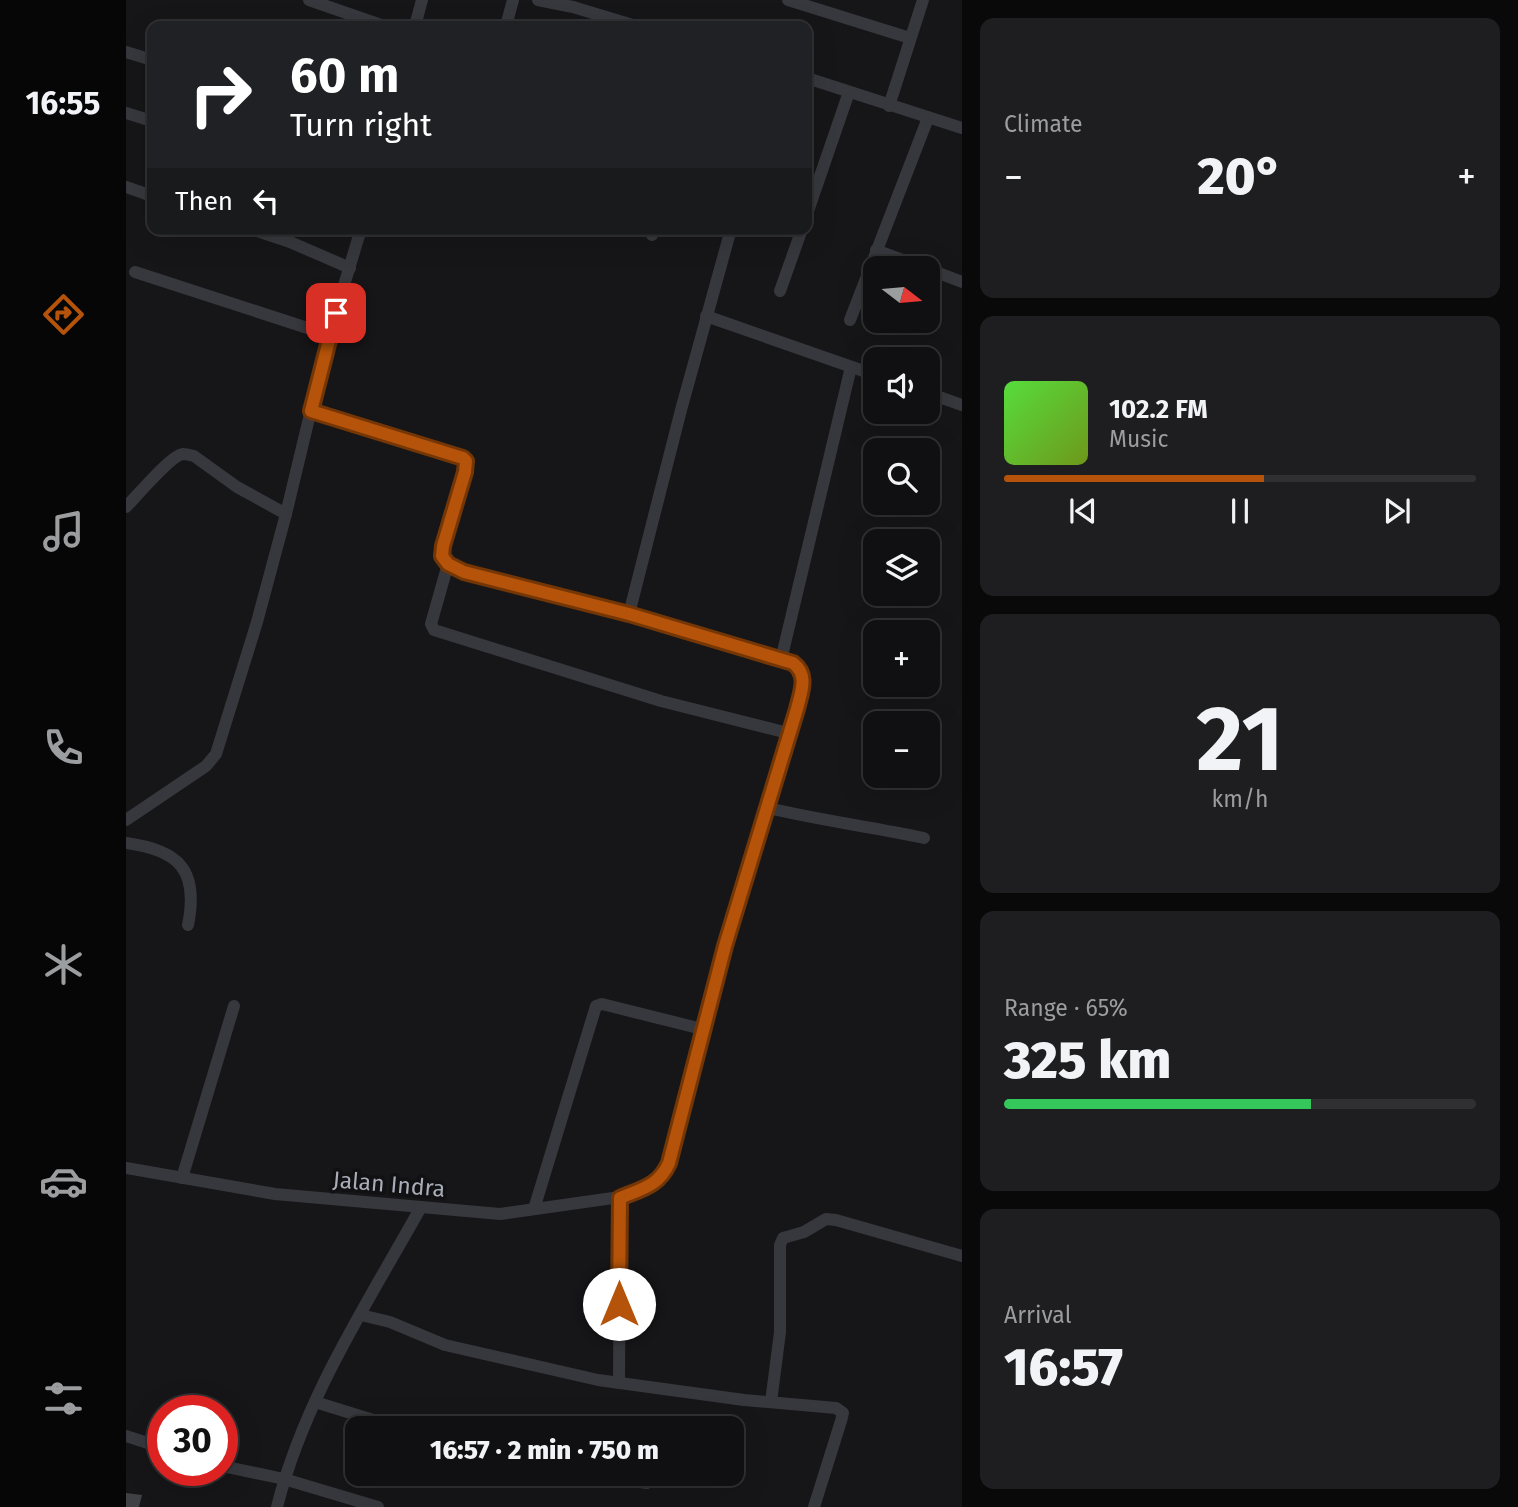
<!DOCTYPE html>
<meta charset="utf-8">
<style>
:root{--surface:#101012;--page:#1e1e20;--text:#f1f3f6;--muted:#9c9d9f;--line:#303032;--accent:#b45309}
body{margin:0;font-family:"Fira Sans",sans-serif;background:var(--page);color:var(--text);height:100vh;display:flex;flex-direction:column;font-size:26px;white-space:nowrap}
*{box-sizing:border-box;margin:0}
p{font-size:23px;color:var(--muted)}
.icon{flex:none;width:38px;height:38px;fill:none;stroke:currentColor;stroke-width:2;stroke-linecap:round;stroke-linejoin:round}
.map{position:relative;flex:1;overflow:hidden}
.side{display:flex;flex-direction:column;gap:18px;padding:18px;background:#09090a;width:556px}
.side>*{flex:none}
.top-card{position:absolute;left:21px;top:21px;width:665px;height:214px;border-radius:14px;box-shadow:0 7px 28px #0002,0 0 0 2px var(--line);background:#202124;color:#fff;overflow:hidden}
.needle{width:46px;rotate:106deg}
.controls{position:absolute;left:737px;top:256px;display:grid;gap:14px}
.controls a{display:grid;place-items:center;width:77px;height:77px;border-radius:14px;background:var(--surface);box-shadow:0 7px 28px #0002,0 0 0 2px var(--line);font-size:35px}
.speed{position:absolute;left:21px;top:1395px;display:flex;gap:14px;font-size:35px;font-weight:700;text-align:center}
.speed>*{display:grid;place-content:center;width:91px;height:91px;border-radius:50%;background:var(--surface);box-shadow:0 7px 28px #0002,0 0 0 2px var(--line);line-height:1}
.speed .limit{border:10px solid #d22;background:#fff;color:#111}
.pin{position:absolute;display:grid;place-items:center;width:60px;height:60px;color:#fff;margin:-30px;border-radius:14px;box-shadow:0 4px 10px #0006}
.me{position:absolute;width:77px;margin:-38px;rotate:0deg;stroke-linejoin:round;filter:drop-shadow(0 0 5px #0008)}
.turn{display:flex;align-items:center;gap:24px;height:147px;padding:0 28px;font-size:32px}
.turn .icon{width:91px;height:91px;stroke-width:2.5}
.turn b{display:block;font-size:49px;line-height:60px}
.then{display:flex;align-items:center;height:66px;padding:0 28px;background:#0003;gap:14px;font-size:26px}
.big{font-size:52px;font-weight:800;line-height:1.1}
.side .widget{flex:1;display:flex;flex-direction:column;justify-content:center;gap:10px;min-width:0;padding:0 24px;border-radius:14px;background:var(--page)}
.side .dial{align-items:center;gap:0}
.dial b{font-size:91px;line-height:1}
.song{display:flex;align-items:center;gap:21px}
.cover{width:84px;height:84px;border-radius:10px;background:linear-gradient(135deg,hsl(110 70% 55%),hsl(80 70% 35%))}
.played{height:7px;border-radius:4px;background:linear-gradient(90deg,var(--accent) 55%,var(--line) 55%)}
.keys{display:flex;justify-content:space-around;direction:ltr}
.heat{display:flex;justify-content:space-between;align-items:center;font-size:38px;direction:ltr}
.charge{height:10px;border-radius:5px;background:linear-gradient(90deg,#34c759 65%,var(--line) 0)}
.trip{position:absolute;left:219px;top:1416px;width:399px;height:70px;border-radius:14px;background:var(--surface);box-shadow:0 7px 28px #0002,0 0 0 2px var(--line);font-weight:800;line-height:70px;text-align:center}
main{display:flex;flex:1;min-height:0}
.tab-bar{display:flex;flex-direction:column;width:126px;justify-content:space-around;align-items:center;background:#060607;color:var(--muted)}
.tab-bar .icon{width:49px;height:49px}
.tab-bar .current{color:var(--accent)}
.tab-bar b{font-size:32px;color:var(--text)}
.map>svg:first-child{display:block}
</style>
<main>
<nav class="tab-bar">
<b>16:55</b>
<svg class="icon current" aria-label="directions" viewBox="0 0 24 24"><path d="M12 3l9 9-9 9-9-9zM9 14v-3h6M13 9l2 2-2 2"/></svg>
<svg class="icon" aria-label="music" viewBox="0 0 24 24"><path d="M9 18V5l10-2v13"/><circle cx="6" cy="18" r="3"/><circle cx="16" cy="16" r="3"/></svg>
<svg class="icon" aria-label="phone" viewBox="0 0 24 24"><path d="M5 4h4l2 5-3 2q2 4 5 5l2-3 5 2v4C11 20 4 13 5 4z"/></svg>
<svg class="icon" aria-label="climate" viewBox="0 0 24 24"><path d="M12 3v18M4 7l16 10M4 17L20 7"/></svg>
<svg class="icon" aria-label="car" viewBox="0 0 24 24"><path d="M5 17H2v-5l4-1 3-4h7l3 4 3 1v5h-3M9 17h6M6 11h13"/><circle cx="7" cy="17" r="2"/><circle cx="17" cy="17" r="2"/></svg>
<svg class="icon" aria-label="filters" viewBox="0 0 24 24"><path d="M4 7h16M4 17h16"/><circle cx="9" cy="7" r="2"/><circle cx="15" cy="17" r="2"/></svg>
</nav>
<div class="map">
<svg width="836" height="1507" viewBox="0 0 836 1507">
<rect width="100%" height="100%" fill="#161618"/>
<polygon fill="#404145" points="0,1493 16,1495 13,1507 0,1507"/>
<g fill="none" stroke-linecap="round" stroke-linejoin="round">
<g stroke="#37383d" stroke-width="12">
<polyline points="183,0 258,26"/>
<polyline points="412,0 447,7 510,26"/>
<polyline points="662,0 784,38"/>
<polyline points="289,26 296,0"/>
<polyline points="380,26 387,0"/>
<polyline points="0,52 26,60"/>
<polyline points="681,78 836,128"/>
<polyline points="763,106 797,0"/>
<polyline points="0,113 26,121"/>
<polyline points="0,187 26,196"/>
<polyline points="681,214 723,92"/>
<polyline points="125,229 164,242 224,268"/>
<polyline points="526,235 528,229"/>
<polyline points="750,250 798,268"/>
<polyline points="802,269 836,282"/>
<polyline points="9,272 203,335"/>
<polyline points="654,291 676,229"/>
<polyline points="580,316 749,375"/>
<polyline points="724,320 802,118"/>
<polyline points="802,393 836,405"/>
<path d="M0,507C10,497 45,455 57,454C60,454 64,455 68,456L111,487L160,514"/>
<polyline points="322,564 305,624 308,630 535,701 662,733"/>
<polyline points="503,614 555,410 605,229"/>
<polyline points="655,660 725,367"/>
<path d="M642,808C693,820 746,827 798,838"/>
<polyline points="0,820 80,766 90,754 131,622 160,514 203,335 235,229"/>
<path d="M0,843C53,850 73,870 62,925"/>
<path d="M0,1168L149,1194L374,1214L494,1197L529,1183L543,1163L599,946L676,690C677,678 678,671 667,663L503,614L338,572L322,564L315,556L317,546L339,472L340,461L337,458L185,411"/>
<polyline points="56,1178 108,1006"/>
<polyline points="408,1209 470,1006 476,1004 576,1029"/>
<polyline points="235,1315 264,1322 319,1345 472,1380 618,1400 710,1408 717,1413 715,1421 688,1507"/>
<polyline points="493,1383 494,1197"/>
<polyline points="189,1402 273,1428"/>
<polyline points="645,1402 654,1332 654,1245 657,1238 678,1232 700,1219 710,1220 836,1256"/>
<polyline points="0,1436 37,1448"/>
<polyline points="96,1466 158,1479 252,1507"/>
<polyline points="462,1474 521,1483"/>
<path d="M151,1507C178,1399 241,1304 295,1207"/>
</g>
</g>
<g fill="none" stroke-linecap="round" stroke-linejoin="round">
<defs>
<path id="route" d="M210,313L185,411L337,458L340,461L339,472L317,546L316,556L322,564L338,572L503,614L667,663C683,675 675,692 671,709L599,946L543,1163C533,1186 515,1189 494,1198L493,1304"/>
</defs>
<use href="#route" stroke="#753606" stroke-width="18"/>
<use href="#route" stroke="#b45309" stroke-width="12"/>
</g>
<g text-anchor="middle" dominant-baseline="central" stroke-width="7" stroke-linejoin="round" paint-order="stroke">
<g font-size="23" fill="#a8adb8" stroke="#111113">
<text transform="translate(263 1184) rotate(5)">Jalan Indra</text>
</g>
</g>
</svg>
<div class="controls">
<a><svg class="needle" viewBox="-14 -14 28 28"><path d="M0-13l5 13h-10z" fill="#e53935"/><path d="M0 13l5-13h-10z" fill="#9c9d9f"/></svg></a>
<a><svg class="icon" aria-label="sound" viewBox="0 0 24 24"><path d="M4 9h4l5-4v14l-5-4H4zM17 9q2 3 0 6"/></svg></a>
<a><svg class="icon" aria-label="search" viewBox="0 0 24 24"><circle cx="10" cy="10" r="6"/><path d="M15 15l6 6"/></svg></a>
<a><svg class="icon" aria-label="layers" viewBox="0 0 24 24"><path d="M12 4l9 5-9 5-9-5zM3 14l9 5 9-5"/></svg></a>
<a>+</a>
<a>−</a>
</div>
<div class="speed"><div class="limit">30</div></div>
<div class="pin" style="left:210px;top:313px;background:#d93025"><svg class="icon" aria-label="arrive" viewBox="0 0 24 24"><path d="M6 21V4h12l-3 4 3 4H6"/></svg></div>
<svg class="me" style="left:493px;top:1304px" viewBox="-20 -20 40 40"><circle r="19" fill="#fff"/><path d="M0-13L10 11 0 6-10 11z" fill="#b45309"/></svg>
<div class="trip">16:57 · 2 min · 750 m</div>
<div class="top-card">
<div class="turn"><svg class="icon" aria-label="right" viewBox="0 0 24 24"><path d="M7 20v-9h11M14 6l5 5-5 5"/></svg><div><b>60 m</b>Turn right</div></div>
<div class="then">Then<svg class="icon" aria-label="left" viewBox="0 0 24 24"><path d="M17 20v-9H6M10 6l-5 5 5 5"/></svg></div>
</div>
</div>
<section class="side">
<div class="widget"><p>Climate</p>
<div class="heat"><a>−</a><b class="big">20°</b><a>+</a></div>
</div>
<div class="widget">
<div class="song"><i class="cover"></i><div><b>102.2 FM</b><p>Music</p></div></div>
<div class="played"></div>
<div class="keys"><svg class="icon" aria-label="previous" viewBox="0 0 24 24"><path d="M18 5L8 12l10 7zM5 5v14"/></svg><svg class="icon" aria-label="pause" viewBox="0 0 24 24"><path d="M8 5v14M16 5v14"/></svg><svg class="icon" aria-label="next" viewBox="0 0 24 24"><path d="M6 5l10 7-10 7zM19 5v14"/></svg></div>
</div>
<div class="widget dial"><b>21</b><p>km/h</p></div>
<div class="widget"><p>Range · 65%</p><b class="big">325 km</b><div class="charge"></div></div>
<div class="widget"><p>Arrival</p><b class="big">16:57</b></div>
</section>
</main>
